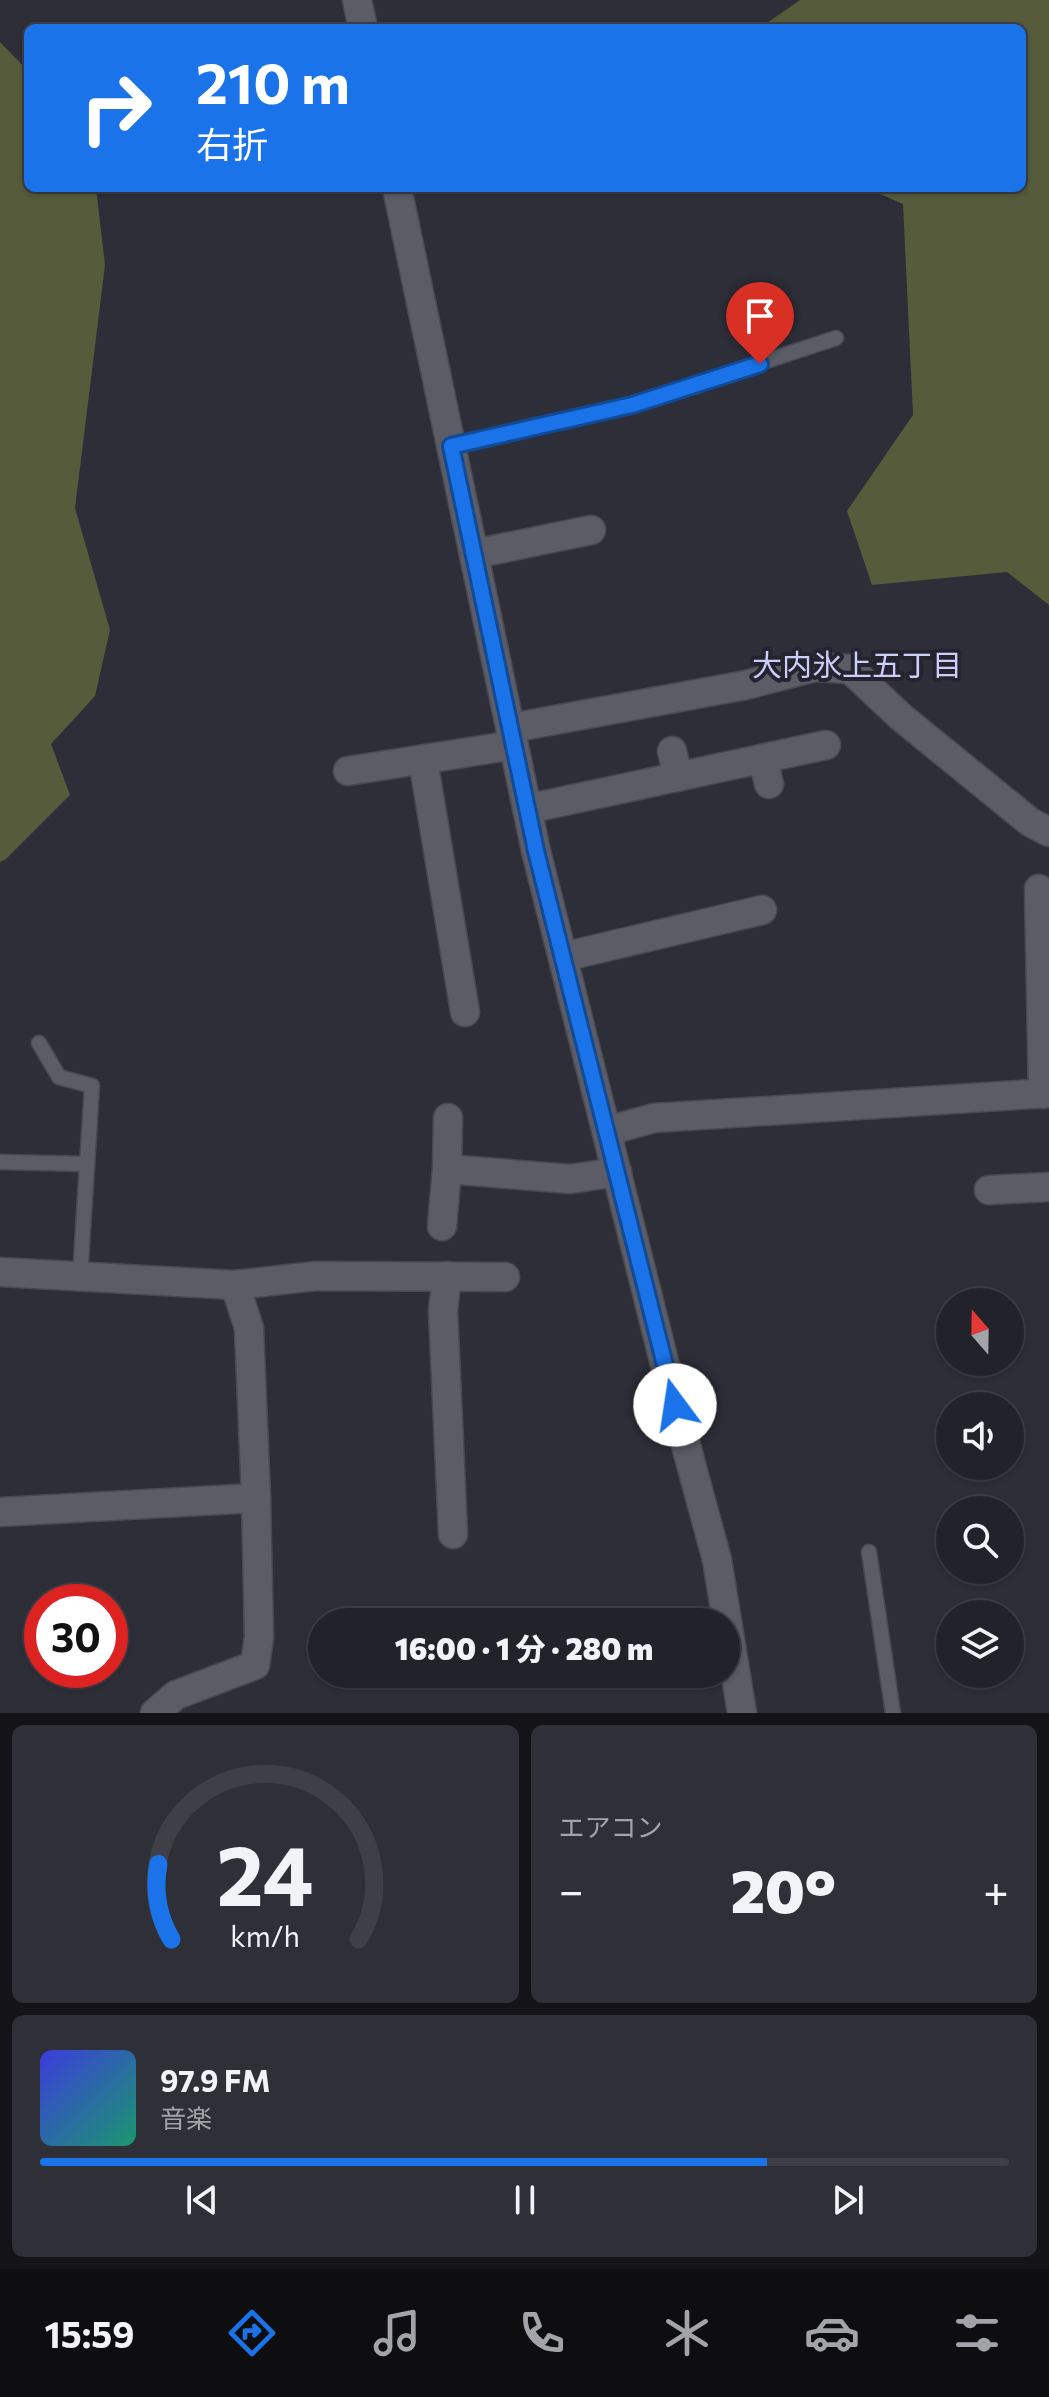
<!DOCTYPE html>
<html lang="ja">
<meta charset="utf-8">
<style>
:root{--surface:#22222b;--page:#2e2f37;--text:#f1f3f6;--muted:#a2a4a9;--line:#3f3f47;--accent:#1a73e8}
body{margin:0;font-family:Commissioner,"Noto Sans JP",sans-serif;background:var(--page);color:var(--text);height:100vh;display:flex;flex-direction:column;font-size:30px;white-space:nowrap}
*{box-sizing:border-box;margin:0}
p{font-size:26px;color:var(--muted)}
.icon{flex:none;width:44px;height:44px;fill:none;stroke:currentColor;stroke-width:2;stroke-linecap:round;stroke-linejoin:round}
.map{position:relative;height:1713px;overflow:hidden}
.drawer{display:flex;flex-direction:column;gap:12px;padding:12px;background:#131318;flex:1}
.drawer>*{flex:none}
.banner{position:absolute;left:24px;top:24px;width:1002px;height:168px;border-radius:12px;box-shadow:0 2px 6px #0004,0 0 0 2px var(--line);background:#1a73e8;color:#fff;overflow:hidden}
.needle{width:52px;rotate:340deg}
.tools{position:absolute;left:936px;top:1288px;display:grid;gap:16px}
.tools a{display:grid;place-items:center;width:88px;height:88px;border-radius:50%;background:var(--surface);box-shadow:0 2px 6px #0004,0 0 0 2px var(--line);font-size:40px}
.speed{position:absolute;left:24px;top:1584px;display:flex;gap:16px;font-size:40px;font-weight:700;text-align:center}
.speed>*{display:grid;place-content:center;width:104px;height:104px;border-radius:50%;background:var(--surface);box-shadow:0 2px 6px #0004,0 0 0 2px var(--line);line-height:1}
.speed .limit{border:12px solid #d22;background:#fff;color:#111}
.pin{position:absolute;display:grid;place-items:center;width:68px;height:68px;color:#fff;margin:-82px -34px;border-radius:50% 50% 50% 0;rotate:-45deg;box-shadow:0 0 8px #0007}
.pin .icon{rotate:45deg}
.me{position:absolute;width:88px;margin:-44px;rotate:346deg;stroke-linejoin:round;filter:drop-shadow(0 0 6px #0008)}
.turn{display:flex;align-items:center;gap:28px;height:168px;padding:0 40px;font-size:36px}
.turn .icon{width:104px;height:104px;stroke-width:2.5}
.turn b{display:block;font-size:56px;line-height:68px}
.big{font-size:60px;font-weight:800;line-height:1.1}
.drawer .card{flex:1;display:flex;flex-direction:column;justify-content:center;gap:12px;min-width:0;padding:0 28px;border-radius:12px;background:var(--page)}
.drawer .dial{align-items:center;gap:0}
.dial svg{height:208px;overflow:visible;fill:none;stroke:var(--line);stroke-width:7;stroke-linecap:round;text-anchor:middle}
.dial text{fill:var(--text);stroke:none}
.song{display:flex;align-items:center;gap:24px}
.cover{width:96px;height:96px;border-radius:12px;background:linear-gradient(135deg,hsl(240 70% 55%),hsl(160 70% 35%))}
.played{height:8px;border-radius:4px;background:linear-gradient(90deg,var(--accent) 75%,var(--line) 75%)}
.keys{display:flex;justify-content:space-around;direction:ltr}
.heat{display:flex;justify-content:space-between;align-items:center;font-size:44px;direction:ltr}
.drawer .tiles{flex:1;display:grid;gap:12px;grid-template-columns:1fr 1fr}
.card:last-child{grid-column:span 2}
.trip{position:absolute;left:308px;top:1608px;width:432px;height:80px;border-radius:40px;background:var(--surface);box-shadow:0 2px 6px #0004,0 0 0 2px var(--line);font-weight:800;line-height:80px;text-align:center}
.tab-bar{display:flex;height:128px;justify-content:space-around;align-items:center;background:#0e0e11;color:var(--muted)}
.tab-bar .icon{width:56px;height:56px}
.tab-bar .current{color:var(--accent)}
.tab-bar b{font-size:36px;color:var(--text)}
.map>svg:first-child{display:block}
</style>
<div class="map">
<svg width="1049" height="1713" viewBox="0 0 1049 1713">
<rect width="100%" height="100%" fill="#2e2e39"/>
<g fill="#565b3b">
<polygon points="800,0 1049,0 1049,605 1007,572 872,585 847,511 913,415 903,204 866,188 1022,188 1022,28 760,28"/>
<polygon points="0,42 28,71 28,188 96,188 105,265 75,508 110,630 95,696 51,744 70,795 6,859 0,862"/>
</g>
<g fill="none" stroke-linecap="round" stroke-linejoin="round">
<defs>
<g id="lane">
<polyline points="451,446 632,405 836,338"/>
<polyline points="39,1043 59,1077 92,1086 80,1277"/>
<polyline points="0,1162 87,1164"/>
<polyline points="869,1552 893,1713"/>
</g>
<g id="street">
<polyline points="357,0 363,28"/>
<polyline points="397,188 536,851 675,1405 717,1560 742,1713"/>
<polyline points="474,554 591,530"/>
<polyline points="511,728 746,685 815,667 850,669 901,717 1030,822 1049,832"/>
<polyline points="672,751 678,777"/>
<polyline points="763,759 769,784"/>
<polyline points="423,760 465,1012"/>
<polyline points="348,771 514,745"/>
<polyline points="527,809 826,745"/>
<polyline points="1039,889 1043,1094"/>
<polyline points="563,957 762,910"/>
<polyline points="448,1118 447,1169 570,1179 617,1172"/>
<polyline points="607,1131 654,1118 1049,1093"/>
<polyline points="989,1190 1049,1187"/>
<polyline points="442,1226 447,1169"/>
<polyline points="0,1272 235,1285 249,1328 256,1498 259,1637 255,1665 176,1695 155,1713"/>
<polyline points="447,1276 443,1310 453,1534"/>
<polyline points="235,1285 316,1276 505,1277"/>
<polyline points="0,1512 256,1498"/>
</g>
</defs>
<use href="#lane" stroke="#494952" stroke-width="17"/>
<use href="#street" stroke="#494952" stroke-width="31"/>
<use href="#lane" stroke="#5c5c67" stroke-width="14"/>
<use href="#street" stroke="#5c5c67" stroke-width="28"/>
</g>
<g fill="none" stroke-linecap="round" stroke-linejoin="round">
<defs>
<polyline id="route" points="675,1405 536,851 451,446 632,405 760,364"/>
</defs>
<use href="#route" stroke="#114b97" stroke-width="20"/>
<use href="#route" stroke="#1a73e8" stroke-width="14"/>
</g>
<g text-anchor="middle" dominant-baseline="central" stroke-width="8" stroke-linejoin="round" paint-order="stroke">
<g font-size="30" fill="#cbcef9" stroke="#25242e">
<text x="857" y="663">大内氷上五丁目</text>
</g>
</g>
</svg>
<div class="tools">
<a><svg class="needle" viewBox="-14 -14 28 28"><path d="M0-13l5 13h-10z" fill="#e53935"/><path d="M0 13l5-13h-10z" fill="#a2a4a9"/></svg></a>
<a><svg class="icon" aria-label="sound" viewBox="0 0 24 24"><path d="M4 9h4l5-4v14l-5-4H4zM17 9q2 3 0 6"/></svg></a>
<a><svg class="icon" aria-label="search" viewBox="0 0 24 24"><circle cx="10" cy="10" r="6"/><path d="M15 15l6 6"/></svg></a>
<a><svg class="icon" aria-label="layers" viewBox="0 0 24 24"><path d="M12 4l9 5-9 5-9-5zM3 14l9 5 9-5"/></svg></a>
</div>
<div class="speed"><div class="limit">30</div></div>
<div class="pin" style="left:760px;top:364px;background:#d93025"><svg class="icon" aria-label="arrive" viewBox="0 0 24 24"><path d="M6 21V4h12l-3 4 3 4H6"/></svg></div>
<svg class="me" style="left:675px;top:1405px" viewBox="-20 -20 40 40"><circle r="19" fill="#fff"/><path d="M0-13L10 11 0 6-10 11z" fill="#1a73e8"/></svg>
<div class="trip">16:00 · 1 分 · 280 m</div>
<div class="banner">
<div class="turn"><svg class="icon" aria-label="right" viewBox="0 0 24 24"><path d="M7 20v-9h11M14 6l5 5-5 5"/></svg><div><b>210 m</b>右折</div></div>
</div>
</div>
<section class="drawer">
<div class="tiles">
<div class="card dial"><svg viewBox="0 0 100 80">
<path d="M14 69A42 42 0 1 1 86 69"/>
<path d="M14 69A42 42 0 0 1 9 40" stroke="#1a73e8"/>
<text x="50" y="56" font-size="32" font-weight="700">24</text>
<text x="50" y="72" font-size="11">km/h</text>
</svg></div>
<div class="card"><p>エアコン</p>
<div class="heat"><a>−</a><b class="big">20°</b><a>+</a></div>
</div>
<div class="card">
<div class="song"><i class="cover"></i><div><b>97.9 FM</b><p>音楽</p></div></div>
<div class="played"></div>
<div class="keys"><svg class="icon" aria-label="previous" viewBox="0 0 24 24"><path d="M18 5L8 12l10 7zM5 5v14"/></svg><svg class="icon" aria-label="pause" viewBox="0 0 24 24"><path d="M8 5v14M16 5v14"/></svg><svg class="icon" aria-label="next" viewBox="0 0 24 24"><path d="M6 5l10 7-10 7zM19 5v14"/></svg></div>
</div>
</div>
</section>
<nav class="tab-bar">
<b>15:59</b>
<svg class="icon current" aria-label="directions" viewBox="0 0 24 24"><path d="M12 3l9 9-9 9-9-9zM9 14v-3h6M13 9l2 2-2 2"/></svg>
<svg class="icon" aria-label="music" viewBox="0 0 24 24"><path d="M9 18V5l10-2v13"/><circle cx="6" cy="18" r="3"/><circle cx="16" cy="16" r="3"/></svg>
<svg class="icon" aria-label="phone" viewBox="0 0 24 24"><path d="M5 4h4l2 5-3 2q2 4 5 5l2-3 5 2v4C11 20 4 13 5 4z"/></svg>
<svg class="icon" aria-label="climate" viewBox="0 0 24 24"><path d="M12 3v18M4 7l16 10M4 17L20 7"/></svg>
<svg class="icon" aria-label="car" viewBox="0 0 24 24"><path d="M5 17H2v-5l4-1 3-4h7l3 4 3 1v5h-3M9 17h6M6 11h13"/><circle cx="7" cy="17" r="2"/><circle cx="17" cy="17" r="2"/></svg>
<svg class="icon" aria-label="filters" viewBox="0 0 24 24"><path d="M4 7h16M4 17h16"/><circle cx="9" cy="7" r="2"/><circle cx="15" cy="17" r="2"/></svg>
</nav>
